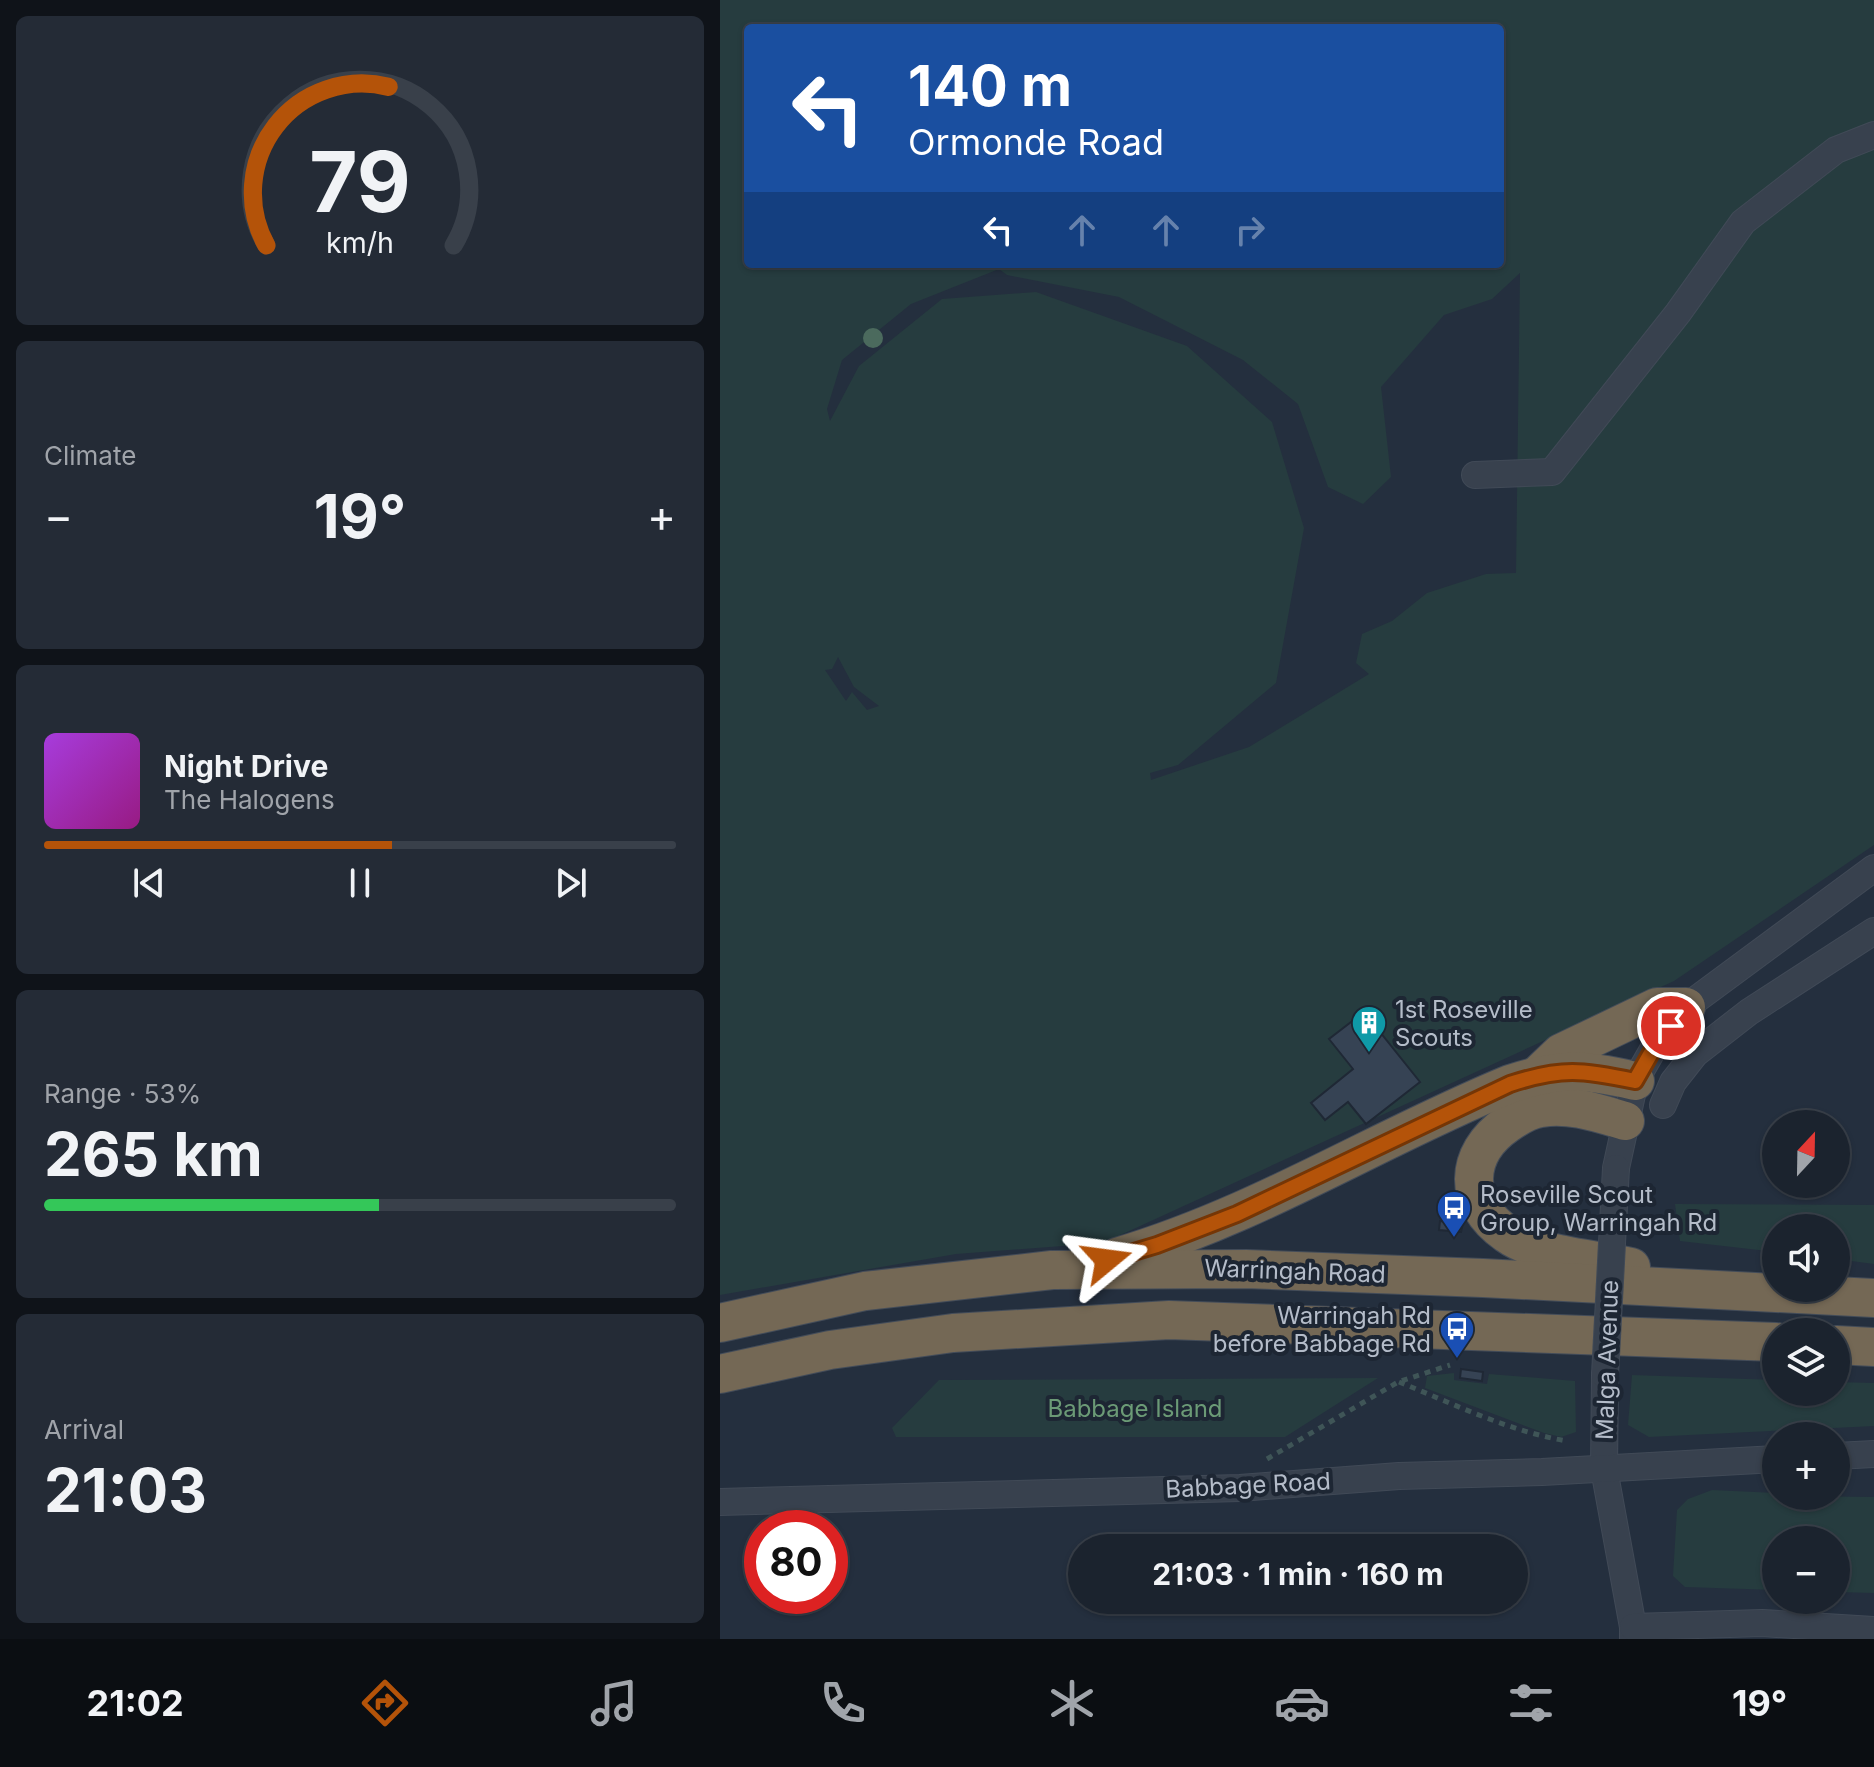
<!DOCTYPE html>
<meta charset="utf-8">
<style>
:root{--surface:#1b232e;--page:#242b36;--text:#f1f3f6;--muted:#a0a4aa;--line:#39404a;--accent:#b45309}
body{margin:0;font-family:Inter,sans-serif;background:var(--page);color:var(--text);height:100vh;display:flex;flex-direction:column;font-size:30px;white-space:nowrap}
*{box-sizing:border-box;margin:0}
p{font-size:26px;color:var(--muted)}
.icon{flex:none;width:44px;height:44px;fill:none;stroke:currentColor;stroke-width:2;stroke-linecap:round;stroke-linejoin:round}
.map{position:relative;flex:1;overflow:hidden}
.side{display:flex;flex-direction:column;gap:16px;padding:16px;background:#0f1319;width:720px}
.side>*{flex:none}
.hud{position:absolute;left:24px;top:24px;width:760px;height:244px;border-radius:8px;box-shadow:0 2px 6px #0004,0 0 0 2px var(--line);background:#1a4fa0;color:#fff;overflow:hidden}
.needle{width:52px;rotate:22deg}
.buttons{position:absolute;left:1042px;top:1110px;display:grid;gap:16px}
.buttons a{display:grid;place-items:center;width:88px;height:88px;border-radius:50%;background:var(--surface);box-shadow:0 2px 6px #0004,0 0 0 2px var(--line);font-size:40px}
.speed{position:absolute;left:24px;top:1510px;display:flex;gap:16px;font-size:40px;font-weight:700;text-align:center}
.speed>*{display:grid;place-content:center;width:104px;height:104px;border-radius:50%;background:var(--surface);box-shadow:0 2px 6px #0004,0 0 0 2px var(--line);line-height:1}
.speed .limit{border:12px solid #d22;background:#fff;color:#111}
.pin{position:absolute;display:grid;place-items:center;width:68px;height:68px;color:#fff;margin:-34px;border:4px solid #fff;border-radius:50%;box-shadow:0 2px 8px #0007}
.me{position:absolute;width:88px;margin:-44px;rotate:74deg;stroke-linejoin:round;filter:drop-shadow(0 0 6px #0008)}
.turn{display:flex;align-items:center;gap:28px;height:168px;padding:0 32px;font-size:36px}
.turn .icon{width:104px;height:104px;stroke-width:2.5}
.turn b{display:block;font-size:56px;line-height:68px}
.lanes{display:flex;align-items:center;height:76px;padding:0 32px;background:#0003;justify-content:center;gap:40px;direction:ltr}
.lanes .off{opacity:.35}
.big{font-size:60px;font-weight:700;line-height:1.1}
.side .widget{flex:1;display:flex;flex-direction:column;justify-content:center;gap:12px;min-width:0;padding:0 28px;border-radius:12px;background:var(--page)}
.side .dial{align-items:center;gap:0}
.dial svg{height:208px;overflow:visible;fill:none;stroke:var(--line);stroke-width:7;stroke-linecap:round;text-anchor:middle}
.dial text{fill:var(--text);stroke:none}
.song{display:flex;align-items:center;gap:24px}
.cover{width:96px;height:96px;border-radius:12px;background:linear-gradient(135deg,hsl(280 70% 55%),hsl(310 70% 35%))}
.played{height:8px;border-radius:4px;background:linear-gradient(90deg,var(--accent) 55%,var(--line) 55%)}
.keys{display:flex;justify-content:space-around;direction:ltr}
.heat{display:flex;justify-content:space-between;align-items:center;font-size:44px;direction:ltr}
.charge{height:12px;border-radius:6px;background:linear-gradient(90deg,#34c759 53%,var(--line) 0)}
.trip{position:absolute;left:348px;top:1534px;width:460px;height:80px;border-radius:40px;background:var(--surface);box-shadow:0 2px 6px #0004,0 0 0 2px var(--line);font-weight:700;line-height:80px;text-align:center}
.dock{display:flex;height:128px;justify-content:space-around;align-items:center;background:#0b0e12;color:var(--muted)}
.dock .icon{width:56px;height:56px}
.dock .active{color:var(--accent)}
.dock b{font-size:36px;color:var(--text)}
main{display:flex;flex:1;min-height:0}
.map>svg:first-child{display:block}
</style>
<main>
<section class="side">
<div class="widget dial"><svg viewBox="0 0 100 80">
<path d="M14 69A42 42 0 1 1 86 69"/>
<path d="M14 69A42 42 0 0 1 61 8" stroke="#b45309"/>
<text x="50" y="56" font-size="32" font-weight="700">79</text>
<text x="50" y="72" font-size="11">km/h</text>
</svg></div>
<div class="widget"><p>Climate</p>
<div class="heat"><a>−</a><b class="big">19°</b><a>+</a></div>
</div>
<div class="widget">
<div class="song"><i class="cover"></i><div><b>Night Drive</b><p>The Halogens</p></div></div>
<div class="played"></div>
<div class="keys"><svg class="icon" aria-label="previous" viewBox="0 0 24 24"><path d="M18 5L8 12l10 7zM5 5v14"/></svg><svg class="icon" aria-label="pause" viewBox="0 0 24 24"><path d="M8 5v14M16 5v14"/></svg><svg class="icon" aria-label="next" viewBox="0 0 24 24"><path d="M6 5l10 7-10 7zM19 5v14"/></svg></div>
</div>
<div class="widget"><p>Range · 53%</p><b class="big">265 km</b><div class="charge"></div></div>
<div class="widget"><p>Arrival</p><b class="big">21:03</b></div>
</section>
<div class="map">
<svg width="1154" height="1639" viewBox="0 0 1154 1639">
<rect width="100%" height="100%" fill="#242f3e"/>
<g fill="#263c3f" fill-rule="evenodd">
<path d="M0,0H1154V845L954,981L383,1243L236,1254L0,1295ZM28,28H780V264H28ZM279,269L287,275L399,297L523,360L578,404L608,487L643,504L671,477L661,387L724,315L772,299L800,273L796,573L766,574L707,593L672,621L642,634L636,663L649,674L529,747L431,780L430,773L458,765L556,683L584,528L552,422L467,346L316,292L222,299L139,366L110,421L107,409L122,360L191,304ZM118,657L134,687L159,706L147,710L132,692L126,701L105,670L112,669Z"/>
<polygon points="955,1204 1154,1205 1154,1264 1116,1259 1116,1228 1056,1228 1056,1252 960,1241"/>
<polygon points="734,1373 734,1380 767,1384 769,1374 855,1381 856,1432 841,1437 824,1433 705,1388 707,1376"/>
<polygon points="912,1375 1056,1380 1056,1392 1116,1392 1116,1382 1154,1383 1154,1426 929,1437 908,1425"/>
<polygon points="658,1378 565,1437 176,1437 172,1428 219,1380"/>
<polygon points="992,1490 1056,1493 1056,1496 1154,1497 1154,1593 1116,1592 1116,1540 1056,1540 1056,1590 965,1587 953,1576 957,1510 968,1499"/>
</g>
<g fill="#364354" stroke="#1f2835" stroke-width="2">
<polygon points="644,1012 700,1082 646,1124 628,1102 605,1120 591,1103 633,1069 609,1039"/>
<polygon points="720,1221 743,1223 741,1232 719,1230"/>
<polygon points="741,1369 763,1372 762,1381 740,1378"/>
</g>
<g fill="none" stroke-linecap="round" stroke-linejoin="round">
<defs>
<g id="minor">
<polyline points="755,475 832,472 958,313 1023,222 1116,150 1154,135"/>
<polyline points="943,1105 953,1082 975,1054 1029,1012 1154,931"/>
<polyline points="896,1168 915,1081 935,1046 966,1007 1154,868"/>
<polyline points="885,1375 884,1469 913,1627 913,1639"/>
<polyline points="1116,1456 1154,1454"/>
<polyline points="0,1502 520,1488 679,1476 822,1472 1056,1459"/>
<polyline points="913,1627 1042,1623 1154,1630"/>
</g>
<g id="highway">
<polyline points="819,1074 841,1053 937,1007 966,1007"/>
<path d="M905,1121C878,1113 849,1103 821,1108C808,1110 797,1117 787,1124C744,1154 742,1203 787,1234C817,1256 875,1259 911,1267"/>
<path d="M397,1257C539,1215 656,1139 790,1084C842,1067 862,1069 915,1081"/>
<polyline points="0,1323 145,1291 332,1270 526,1269 763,1278 1154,1298"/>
<polyline points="1116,1345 1154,1347"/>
<polyline points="0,1374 110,1350 233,1333 449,1320 1056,1342"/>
</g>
</defs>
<use href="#minor" stroke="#414a57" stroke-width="28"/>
<use href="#highway" stroke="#434c59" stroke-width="40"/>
<g stroke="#3f5557" stroke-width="5" stroke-dasharray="6 6" stroke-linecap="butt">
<path d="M679,1382C734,1404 788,1431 847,1441"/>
<polyline points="547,1459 678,1382 730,1365"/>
</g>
<use href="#minor" stroke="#38414e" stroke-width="26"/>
<use href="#highway" stroke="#746855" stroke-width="38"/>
<defs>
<polyline id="minor-bridge" points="885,1375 896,1168"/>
</defs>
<use href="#minor-bridge" stroke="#414a57" stroke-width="28" stroke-linecap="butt"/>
<use href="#minor-bridge" stroke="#38414e" stroke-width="26"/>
</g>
<circle fill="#4b6a5d" cx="153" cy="338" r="10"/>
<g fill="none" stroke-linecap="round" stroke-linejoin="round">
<defs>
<path id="route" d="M387,1260L437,1245L517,1214L790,1084C842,1067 863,1070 915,1081L935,1046L951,1026"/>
</defs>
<use href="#route" stroke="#753606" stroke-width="20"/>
<use href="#route" stroke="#b45309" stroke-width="14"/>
</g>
<defs>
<symbol id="building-pin" viewBox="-11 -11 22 30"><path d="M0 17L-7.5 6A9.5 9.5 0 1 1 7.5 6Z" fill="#0f9aa8" stroke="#1d2633"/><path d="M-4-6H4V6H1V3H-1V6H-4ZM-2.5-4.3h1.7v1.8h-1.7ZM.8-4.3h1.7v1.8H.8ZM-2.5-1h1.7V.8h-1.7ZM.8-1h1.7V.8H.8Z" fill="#fff"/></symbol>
<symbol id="bus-pin" viewBox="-11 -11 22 30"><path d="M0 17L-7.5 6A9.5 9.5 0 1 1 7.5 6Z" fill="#1a4fb4" stroke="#1d2633"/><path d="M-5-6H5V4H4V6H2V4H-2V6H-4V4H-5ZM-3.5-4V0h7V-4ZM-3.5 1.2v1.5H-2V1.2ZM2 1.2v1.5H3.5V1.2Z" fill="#fff"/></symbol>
</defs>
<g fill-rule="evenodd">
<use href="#building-pin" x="629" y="1003" width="40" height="54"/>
<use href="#bus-pin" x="714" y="1188" width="40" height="54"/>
<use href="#bus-pin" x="717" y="1309" width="40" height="54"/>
</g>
<g text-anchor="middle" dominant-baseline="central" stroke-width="8" stroke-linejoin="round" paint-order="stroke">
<g font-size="24" fill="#b4bcc9" stroke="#1d2633" text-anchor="start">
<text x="675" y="1009">1st Roseville<tspan x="675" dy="28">Scouts</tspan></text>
<text x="760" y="1194">Roseville Scout<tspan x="760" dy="28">Group, Warringah Rd</tspan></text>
<text x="711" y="1315" text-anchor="end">Warringah Rd<tspan x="711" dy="28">before Babbage Rd</tspan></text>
</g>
<g font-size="24" fill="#b4bcc9" stroke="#1d2633">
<text transform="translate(575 1271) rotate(2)">Warringah Road</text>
<text transform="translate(887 1360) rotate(-88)">Malga Avenue</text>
<text transform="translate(528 1485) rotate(-3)">Babbage Road</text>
</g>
<g font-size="24" fill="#6b9a76" stroke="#1d2633">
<text x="415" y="1408">Babbage Island</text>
</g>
</g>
</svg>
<div class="buttons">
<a><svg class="needle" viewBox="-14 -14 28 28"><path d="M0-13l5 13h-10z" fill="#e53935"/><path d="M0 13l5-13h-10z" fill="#a0a4aa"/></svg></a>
<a><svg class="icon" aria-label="sound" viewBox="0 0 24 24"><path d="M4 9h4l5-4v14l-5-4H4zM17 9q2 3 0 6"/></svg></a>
<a><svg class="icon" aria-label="layers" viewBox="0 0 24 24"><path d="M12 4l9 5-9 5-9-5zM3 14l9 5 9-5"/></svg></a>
<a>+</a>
<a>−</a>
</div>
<div class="speed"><div class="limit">80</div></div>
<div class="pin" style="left:951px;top:1026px;background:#d93025"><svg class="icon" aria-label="arrive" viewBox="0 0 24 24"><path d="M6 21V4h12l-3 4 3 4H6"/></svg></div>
<svg class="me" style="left:387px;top:1260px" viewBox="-20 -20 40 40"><path d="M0-17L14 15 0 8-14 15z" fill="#b45309" stroke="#fff" stroke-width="4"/></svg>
<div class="trip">21:03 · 1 min · 160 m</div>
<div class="hud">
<div class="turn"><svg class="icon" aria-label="left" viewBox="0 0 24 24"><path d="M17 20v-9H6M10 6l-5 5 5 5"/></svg><div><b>140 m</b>Ormonde Road</div></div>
<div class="lanes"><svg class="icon" aria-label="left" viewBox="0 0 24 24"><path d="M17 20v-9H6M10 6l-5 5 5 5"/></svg><svg class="icon off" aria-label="ahead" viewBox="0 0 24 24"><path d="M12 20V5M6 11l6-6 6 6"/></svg><svg class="icon off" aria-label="ahead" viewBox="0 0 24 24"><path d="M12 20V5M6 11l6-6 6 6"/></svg><svg class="icon off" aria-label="right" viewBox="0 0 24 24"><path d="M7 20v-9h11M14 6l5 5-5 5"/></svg></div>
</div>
</div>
</main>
<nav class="dock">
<b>21:02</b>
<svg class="icon active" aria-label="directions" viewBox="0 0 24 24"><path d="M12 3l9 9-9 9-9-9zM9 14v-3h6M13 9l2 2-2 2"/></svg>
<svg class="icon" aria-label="music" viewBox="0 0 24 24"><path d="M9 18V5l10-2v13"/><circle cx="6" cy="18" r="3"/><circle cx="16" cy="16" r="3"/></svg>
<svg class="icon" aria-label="phone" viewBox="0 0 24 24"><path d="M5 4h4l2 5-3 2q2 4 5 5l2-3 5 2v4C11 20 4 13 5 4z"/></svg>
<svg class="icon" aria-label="climate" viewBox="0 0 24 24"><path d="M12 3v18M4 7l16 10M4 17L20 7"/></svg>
<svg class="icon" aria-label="car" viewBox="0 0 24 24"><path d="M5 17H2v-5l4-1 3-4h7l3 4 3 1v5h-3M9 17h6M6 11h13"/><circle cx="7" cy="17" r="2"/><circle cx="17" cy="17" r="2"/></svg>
<svg class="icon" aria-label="filters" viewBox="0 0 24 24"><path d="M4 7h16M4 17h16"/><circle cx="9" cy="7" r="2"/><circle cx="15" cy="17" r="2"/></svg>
<b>19°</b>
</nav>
